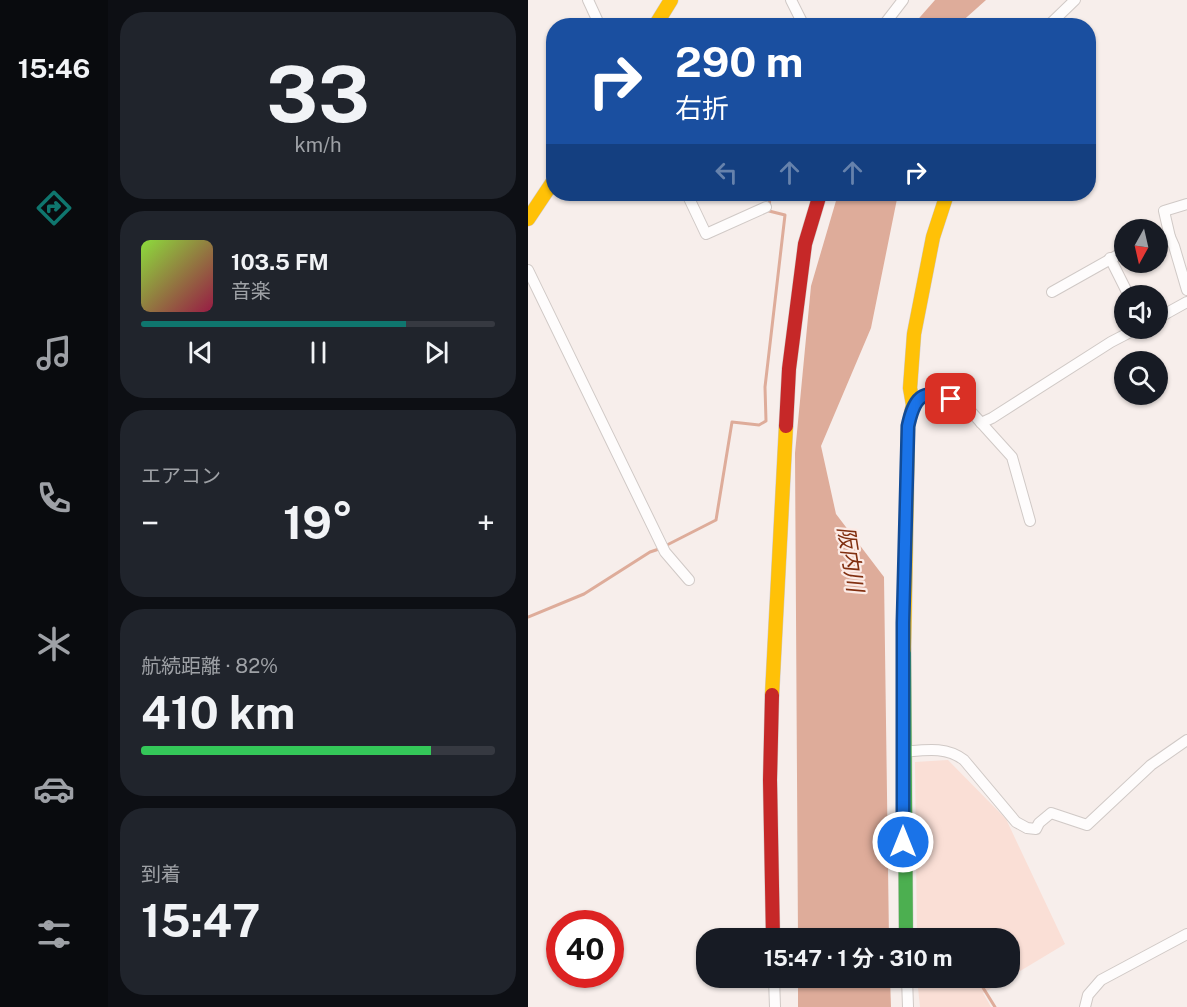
<!DOCTYPE html>
<html lang="ja">
<meta charset="utf-8">
<style>
:root{--surface:#171b24;--page:#20242c;--text:#f1f3f6;--muted:#9ea1a6;--line:#363941;--accent:#0f766e}
body{margin:0;font-family:"Public Sans","Noto Sans JP",sans-serif;background:var(--page);color:var(--text);height:100vh;display:flex;flex-direction:column;font-size:22px;white-space:nowrap}
*{box-sizing:border-box;margin:0}
p{font-size:20px;color:var(--muted)}
.icon{flex:none;width:33px;height:33px;fill:none;stroke:currentColor;stroke-width:2;stroke-linecap:round;stroke-linejoin:round}
.map{position:relative;flex:1;overflow:hidden}
.panel{display:flex;flex-direction:column;gap:12px;padding:12px;background:#0d0f14;width:420px}
.panel>*{flex:none}
.hud{position:absolute;left:18px;top:18px;width:550px;height:183px;border-radius:24px;box-shadow:0 2px 4px #0004;background:#1a4fa0;color:#fff;overflow:hidden}
.needle{width:39px;rotate:188deg}
.fabs{position:absolute;left:586px;top:219px;display:grid;gap:12px}
.fabs a{display:grid;place-items:center;width:54px;height:54px;border-radius:50%;background:var(--surface);box-shadow:0 2px 4px #0004;font-size:30px}
.speed{position:absolute;left:18px;top:910px;display:flex;gap:12px;font-size:30px;font-weight:700;text-align:center}
.speed>*{display:grid;place-content:center;width:78px;height:78px;border-radius:50%;background:var(--surface);box-shadow:0 2px 4px #0004;line-height:1}
.speed .limit{border:9px solid #d22;background:#fff;color:#111}
.pin{position:absolute;display:grid;place-items:center;width:51px;height:51px;color:#fff;margin:-26px;border-radius:12px;box-shadow:0 3px 9px #0006}
.me{position:absolute;width:66px;margin:-33px;rotate:0deg;stroke-linejoin:round;filter:drop-shadow(0 0 4px #0008)}
.turn{display:flex;align-items:center;gap:21px;height:126px;padding:0 30px;font-size:27px}
.turn .icon{width:78px;height:78px;stroke-width:2.5}
.turn b{display:block;font-size:42px;line-height:51px}
.lanes{display:flex;align-items:center;height:57px;padding:0 30px;background:#0003;justify-content:center;gap:30px;direction:ltr}
.lanes .off{opacity:.35}
.big{font-size:45px;font-weight:700;line-height:1.1}
.panel .tile{flex:1;display:flex;flex-direction:column;justify-content:center;gap:9px;min-width:0;padding:0 21px;border-radius:24px;background:var(--page)}
.panel .dial{align-items:center;gap:0}
.dial b{font-size:78px;line-height:1}
.song{display:flex;align-items:center;gap:18px}
.cover{width:72px;height:72px;border-radius:9px;background:linear-gradient(135deg,hsl(90 70% 55%),hsl(340 70% 35%))}
.played{height:6px;border-radius:3px;background:linear-gradient(90deg,var(--accent) 75%,var(--line) 75%)}
.keys{display:flex;justify-content:space-around;direction:ltr}
.heat{display:flex;justify-content:space-between;align-items:center;font-size:33px;direction:ltr}
.charge{height:9px;border-radius:4px;background:linear-gradient(90deg,#34c759 82%,var(--line) 0)}
.trip{position:absolute;left:168px;top:928px;width:324px;height:60px;border-radius:24px;background:var(--surface);box-shadow:0 2px 4px #0004;font-weight:700;line-height:60px;text-align:center}
main{display:flex;flex:1;min-height:0}
.tabs{display:flex;flex-direction:column;width:108px;justify-content:space-around;align-items:center;background:#090b0e;color:var(--muted)}
.tabs .icon{width:42px;height:42px}
.tabs .selected{color:var(--accent)}
.tabs b{font-size:27px;color:var(--text)}
.map>svg:first-child{display:block}
</style>
<main>
<nav class="tabs">
<b>15:46</b>
<svg class="icon selected" aria-label="directions" viewBox="0 0 24 24"><path d="M12 3l9 9-9 9-9-9zM9 14v-3h6M13 9l2 2-2 2"/></svg>
<svg class="icon" aria-label="music" viewBox="0 0 24 24"><path d="M9 18V5l10-2v13"/><circle cx="6" cy="18" r="3"/><circle cx="16" cy="16" r="3"/></svg>
<svg class="icon" aria-label="phone" viewBox="0 0 24 24"><path d="M5 4h4l2 5-3 2q2 4 5 5l2-3 5 2v4C11 20 4 13 5 4z"/></svg>
<svg class="icon" aria-label="climate" viewBox="0 0 24 24"><path d="M12 3v18M4 7l16 10M4 17L20 7"/></svg>
<svg class="icon" aria-label="car" viewBox="0 0 24 24"><path d="M5 17H2v-5l4-1 3-4h7l3 4 3 1v5h-3M9 17h6M6 11h13"/><circle cx="7" cy="17" r="2"/><circle cx="17" cy="17" r="2"/></svg>
<svg class="icon" aria-label="filters" viewBox="0 0 24 24"><path d="M4 7h16M4 17h16"/><circle cx="9" cy="7" r="2"/><circle cx="15" cy="17" r="2"/></svg>
</nav>
<section class="panel">
<div class="tile dial"><b>33</b><p>km/h</p></div>
<div class="tile">
<div class="song"><i class="cover"></i><div><b>103.5 FM</b><p>音楽</p></div></div>
<div class="played"></div>
<div class="keys"><svg class="icon" aria-label="previous" viewBox="0 0 24 24"><path d="M18 5L8 12l10 7zM5 5v14"/></svg><svg class="icon" aria-label="pause" viewBox="0 0 24 24"><path d="M8 5v14M16 5v14"/></svg><svg class="icon" aria-label="next" viewBox="0 0 24 24"><path d="M6 5l10 7-10 7zM19 5v14"/></svg></div>
</div>
<div class="tile"><p>エアコン</p>
<div class="heat"><a>−</a><b class="big">19°</b><a>+</a></div>
</div>
<div class="tile"><p>航続距離 · 82%</p><b class="big">410 km</b><div class="charge"></div></div>
<div class="tile"><p>到着</p><b class="big">15:47</b></div>
</section>
<div class="map">
<svg width="659" height="1007" viewBox="0 0 659 1007">
<rect width="100%" height="100%" fill="#f7eeeb"/>
<g fill="#fadfd6">
<polygon points="420,760 478,819 537,944 482,977 482,939 389,939 387,762"/>
<polygon points="389,978 481,978 455,993 463,1007 392,1007"/>
</g>
<g fill="#deac9a">
<polygon points="407,0 458,0 430,25 385,25"/>
<polygon points="310,194 370,194 343,328 293,446 308,514 356,577 361,939 270,939 267,453 283,286"/>
<polygon points="270,978 362,978 363,1007 270,1007"/>
</g>
<g fill="none" stroke-linecap="round" stroke-linejoin="round">
<g stroke="#deac9a" stroke-width="3">
<polyline points="137,546 188,520 204,422 231,425 238,421 237,387 257,215 241,211 242,194"/>
<polyline points="0,617 56,594 122,552 131,549"/>
<polyline points="449,978 467,1007"/>
</g>
<defs>
<g id="street">
<polyline points="60,0 72,26"/>
<polyline points="263,0 276,26"/>
<polyline points="355,26 375,0"/>
<polyline points="520,26 547,0"/>
<polyline points="159,194 178,234 238,207"/>
<polyline points="642,237 646,246 659,290"/>
<polyline points="630,241 642,237 636,211 659,204"/>
<polyline points="582,258 601,296"/>
<polyline points="0,270 137,552 161,580"/>
<polyline points="524,292 597,251"/>
<polyline points="630,318 659,302"/>
<polyline points="385,405 399,394 409,394 437,405 484,457 502,521"/>
<polyline points="453,423 464,418 583,342 610,328"/>
<path d="M375,752C397,750 418,746 436,760L488,822L499,828L508,829L511,823L523,813L559,825L623,765L659,740"/>
<polyline points="246,978 247,1007"/>
<polyline points="379,978 380,1007"/>
<polyline points="557,1007 560,995 573,980 659,934"/>
</g>
<polyline id="fast" points="376,649 378,939"/>
<g id="slow">
<polyline points="127,26 143,0"/>
<polyline points="0,219 26,180"/>
<polyline points="376,649 380,426 385,405 382,388 386,334 405,237 419,194"/>
<polyline points="244,695 258,426"/>
</g>
<g id="jam">
<polyline points="258,426 261,369 277,244 292,194"/>
<polyline points="244,695 242,780 245,939"/>
</g>
</defs>
<use href="#street" stroke="#d0c9c6" stroke-width="12"/>
<use href="#fast" stroke="#d0c9c6" stroke-width="15"/>
<use href="#slow" stroke="#d0c9c6" stroke-width="15"/>
<use href="#jam" stroke="#d0c9c6" stroke-width="15"/>
<use href="#street" stroke="#fefcfc" stroke-width="10"/>
<use href="#fast" stroke="#4caf50" stroke-width="14"/>
<use href="#slow" stroke="#ffc107" stroke-width="14"/>
<use href="#jam" stroke="#c62828" stroke-width="14"/>
</g>
<g fill="none" stroke-linecap="round" stroke-linejoin="round">
<defs>
<path id="route" d="M375,842V623L380,426C386,399 393,387 423,399"/>
</defs>
<use href="#route" stroke="#114b97" stroke-width="15"/>
<use href="#route" stroke="#1a73e8" stroke-width="10"/>
</g>
<g text-anchor="middle" dominant-baseline="central" stroke-width="4.5" stroke-linejoin="round" paint-order="stroke">
<g font-size="22" font-style="italic" fill="#812f10" stroke="#fcebe6">
<text transform="translate(323 559) rotate(81)">阪内川</text>
</g>
</g>
</svg>
<div class="fabs">
<a><svg class="needle" viewBox="-14 -14 28 28"><path d="M0-13l5 13h-10z" fill="#e53935"/><path d="M0 13l5-13h-10z" fill="#9ea1a6"/></svg></a>
<a><svg class="icon" aria-label="sound" viewBox="0 0 24 24"><path d="M4 9h4l5-4v14l-5-4H4zM17 9q2 3 0 6"/></svg></a>
<a><svg class="icon" aria-label="search" viewBox="0 0 24 24"><circle cx="10" cy="10" r="6"/><path d="M15 15l6 6"/></svg></a>
</div>
<div class="speed"><div class="limit">40</div></div>
<div class="pin" style="left:423px;top:399px;background:#d93025"><svg class="icon" aria-label="arrive" viewBox="0 0 24 24"><path d="M6 21V4h12l-3 4 3 4H6"/></svg></div>
<svg class="me" style="left:375px;top:842px" viewBox="-20 -20 40 40"><circle r="17" fill="#1a73e8" stroke="#fff" stroke-width="3"/><path d="M0-11L8 9 0 5-8 9z" fill="#fff"/></svg>
<div class="trip">15:47 · 1 分 · 310 m</div>
<div class="hud">
<div class="turn"><svg class="icon" aria-label="right" viewBox="0 0 24 24"><path d="M7 20v-9h11M14 6l5 5-5 5"/></svg><div><b>290 m</b>右折</div></div>
<div class="lanes"><svg class="icon off" aria-label="left" viewBox="0 0 24 24"><path d="M17 20v-9H6M10 6l-5 5 5 5"/></svg><svg class="icon off" aria-label="ahead" viewBox="0 0 24 24"><path d="M12 20V5M6 11l6-6 6 6"/></svg><svg class="icon off" aria-label="ahead" viewBox="0 0 24 24"><path d="M12 20V5M6 11l6-6 6 6"/></svg><svg class="icon" aria-label="right" viewBox="0 0 24 24"><path d="M7 20v-9h11M14 6l5 5-5 5"/></svg></div>
</div>
</div>
</main>
